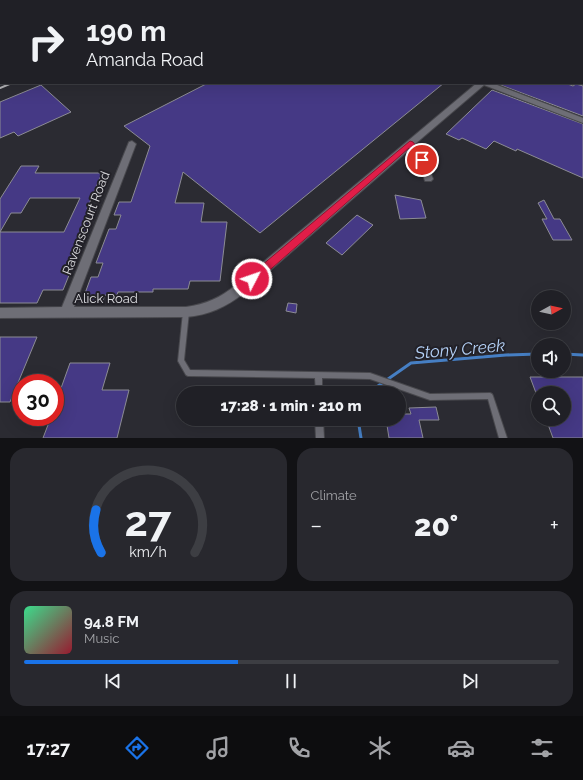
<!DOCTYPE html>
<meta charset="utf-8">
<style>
:root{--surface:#202026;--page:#28282e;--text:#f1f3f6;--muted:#a2a3a7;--line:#3d3e43;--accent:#1a73e8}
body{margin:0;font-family:Raleway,sans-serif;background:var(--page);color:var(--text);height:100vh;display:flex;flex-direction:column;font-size:15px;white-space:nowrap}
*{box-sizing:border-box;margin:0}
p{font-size:13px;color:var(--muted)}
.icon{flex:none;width:22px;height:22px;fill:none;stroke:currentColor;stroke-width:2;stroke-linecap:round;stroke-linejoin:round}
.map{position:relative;height:438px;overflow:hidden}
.details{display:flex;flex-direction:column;gap:10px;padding:10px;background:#121215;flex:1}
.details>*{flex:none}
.top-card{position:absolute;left:0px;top:0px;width:583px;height:84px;box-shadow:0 4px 16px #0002,0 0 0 1px var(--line);background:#202026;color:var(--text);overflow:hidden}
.needle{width:26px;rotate:82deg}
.fabs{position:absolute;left:531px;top:290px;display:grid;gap:8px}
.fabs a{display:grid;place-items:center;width:40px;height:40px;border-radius:50%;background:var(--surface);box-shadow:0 4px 16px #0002,0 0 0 1px var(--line);font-size:20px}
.speed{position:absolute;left:12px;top:374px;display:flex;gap:8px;font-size:20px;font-weight:700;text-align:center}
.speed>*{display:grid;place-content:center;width:52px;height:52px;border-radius:50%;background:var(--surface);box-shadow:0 4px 16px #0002,0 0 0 1px var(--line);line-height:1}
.speed .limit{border:6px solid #d22;background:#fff;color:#111}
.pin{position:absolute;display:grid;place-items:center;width:34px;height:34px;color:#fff;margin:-17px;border:2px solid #fff;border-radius:50%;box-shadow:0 1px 4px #0007}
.me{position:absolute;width:44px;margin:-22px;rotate:49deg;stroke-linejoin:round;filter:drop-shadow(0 0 3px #0008)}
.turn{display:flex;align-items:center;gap:14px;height:84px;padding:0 20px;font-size:18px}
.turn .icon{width:52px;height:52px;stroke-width:2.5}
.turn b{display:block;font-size:28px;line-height:34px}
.big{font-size:30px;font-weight:800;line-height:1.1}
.details .card{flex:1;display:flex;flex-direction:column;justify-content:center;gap:6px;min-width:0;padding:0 14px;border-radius:16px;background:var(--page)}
.details .dial{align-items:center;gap:0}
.dial svg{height:104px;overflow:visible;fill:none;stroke:var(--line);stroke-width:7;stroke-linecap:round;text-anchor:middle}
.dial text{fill:var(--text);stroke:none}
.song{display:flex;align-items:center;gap:12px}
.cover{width:48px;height:48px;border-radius:6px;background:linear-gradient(135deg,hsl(150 70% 55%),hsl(350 70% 35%))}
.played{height:4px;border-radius:2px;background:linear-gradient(90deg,var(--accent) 40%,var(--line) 40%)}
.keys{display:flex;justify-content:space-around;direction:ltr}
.heat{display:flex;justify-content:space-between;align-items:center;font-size:22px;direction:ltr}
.details .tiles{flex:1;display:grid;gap:10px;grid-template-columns:1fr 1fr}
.card:last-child{grid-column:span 2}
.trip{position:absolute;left:176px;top:386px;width:230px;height:40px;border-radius:20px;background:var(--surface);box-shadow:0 4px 16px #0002,0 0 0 1px var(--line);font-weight:800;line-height:40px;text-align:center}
.tabs{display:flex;height:64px;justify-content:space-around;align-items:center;background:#0d0d0f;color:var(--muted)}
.tabs .icon{width:28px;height:28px}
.tabs .active{color:var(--accent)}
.tabs b{font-size:18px;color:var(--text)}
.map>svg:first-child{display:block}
</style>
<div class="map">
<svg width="583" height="438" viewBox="0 0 583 438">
<rect width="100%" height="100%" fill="#2b2b32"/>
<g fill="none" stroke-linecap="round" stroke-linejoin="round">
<g stroke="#467fc4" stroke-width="3">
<polyline points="564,354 583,355"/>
<polyline points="368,393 411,363 506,355 538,354"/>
<polyline points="358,419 361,438"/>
</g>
</g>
<g fill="#453985" stroke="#8c8c94">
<polygon points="208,83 444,83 260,233 183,172 175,203 204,203 201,222 227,222 220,281 190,281 188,289 153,289 153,292 118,292 117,295 105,295 102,303 87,303 84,296 91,277 98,277 103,263 96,263 109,229 116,229 121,215 114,215 119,202 131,202 150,146 124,126"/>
<polygon points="499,83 565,83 573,86 576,84 583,86 583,116 498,84"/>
<polygon points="41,85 71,112 18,136 14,132 0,138 0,102"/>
<polygon points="492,90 583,124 583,178 517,149 516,151 494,141 486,149 462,138 459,140 446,134"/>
<polygon points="21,166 39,166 35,173 102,173 87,209 96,209 63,290 43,290 37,303 0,303 0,232 64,232 80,198 30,198 21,213 11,213 0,232 0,199"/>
<polygon points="395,195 421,200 426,218 400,219"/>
<polygon points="544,200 554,219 560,219 572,240 553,240 542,219 547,219 538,203"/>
<polygon points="357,215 373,225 342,255 326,243"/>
<polygon points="288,303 297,304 296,313 286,311"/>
<polygon points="0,337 37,337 10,402 0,402"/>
<polygon points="70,363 110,363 102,390 129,390 117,438 43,438 51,417 55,417 55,405"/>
<polygon points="530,377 583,377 583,438 553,438 546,419 564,419 564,393 536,393"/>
<polygon points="436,407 439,420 419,420 423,438 389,438 386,419 399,419 399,414 411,414 409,408"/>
</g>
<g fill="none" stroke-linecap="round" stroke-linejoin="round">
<defs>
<g id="lane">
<rect x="59" y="0" width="3" height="1"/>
<rect x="122" y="0" width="2" height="1"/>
<rect x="191" y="0" width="3" height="1"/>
<rect x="0" y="27" width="1" height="2"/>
<polygon points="186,309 188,310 189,312 184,360 190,370 370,373 430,394 490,393 492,394 493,396 507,438 499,438 488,399 430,400 370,379 322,378 322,393 316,393 315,378 188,376 186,375 178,361 183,312 184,310"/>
<polygon points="315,419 323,419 324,438 316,438"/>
</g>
<g id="street">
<polygon points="571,0 577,0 570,1"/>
<path d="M477,83H492L583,118V123L484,85L415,144L426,160L433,179L431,181H425L418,160L410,149L244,293C226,307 209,315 186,317L0,318V308L62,307L129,142L132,141L136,144L74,307H186C206,304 220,298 236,285Z"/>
</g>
</defs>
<use href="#lane" stroke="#48484d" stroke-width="2"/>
<use href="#street" stroke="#48484d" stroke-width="2"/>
<use href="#lane" fill="#6e6e76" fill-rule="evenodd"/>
<use href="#street" fill="#6e6e76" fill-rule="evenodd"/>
<g stroke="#b0b0b4" stroke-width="1.5">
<polyline points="215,1 217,0"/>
<polyline points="226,1 228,0"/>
</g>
<polyline stroke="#b0b0b4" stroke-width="2" points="0,88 12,83"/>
</g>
<polygon fill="#e11d48" stroke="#92132f" points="410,141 413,142 425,158 425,161 419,161 409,148 256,282 252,283 249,282 247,279 249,276"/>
<g text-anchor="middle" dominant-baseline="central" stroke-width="4" stroke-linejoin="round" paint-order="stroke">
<g font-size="13" fill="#dbdbdf" stroke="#222128">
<text transform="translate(86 223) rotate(-69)">Ravenscourt Road</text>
<text x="106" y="298">Alick Road</text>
</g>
<g font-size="17" font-style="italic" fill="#b5d2f8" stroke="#222128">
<text transform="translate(460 349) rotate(-5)">Stony Creek</text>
</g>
</g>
</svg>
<div class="fabs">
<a><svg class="needle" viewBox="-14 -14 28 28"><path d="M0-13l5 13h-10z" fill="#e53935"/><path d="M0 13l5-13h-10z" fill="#a2a3a7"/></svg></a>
<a><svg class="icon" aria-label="sound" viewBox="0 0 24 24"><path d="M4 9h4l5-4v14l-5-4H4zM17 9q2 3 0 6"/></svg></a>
<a><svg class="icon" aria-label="search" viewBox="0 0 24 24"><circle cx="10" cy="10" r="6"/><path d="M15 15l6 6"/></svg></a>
</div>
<div class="speed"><div class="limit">30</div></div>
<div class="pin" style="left:422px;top:160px;background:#d93025"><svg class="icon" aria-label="arrive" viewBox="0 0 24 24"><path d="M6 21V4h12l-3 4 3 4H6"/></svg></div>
<svg class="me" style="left:252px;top:279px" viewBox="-20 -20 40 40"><circle r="17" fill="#e11d48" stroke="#fff" stroke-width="3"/><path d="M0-11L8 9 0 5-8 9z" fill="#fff"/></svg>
<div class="trip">17:28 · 1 min · 210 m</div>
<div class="top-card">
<div class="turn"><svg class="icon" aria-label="right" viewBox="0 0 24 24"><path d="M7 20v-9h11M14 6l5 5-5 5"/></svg><div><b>190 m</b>Amanda Road</div></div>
</div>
</div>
<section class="details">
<div class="tiles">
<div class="card dial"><svg viewBox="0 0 100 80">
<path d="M14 69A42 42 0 1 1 86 69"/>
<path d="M14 69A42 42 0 0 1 10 36" stroke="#1a73e8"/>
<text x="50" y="56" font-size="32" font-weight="700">27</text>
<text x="50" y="72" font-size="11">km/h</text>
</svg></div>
<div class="card"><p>Climate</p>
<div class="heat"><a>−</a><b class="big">20°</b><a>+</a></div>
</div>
<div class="card">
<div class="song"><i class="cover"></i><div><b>94.8 FM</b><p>Music</p></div></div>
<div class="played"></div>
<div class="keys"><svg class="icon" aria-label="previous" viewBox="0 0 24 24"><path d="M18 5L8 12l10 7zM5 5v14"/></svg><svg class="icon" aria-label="pause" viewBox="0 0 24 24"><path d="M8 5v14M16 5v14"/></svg><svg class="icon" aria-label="next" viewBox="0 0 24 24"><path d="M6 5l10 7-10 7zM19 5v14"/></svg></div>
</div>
</div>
</section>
<nav class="tabs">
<b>17:27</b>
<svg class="icon active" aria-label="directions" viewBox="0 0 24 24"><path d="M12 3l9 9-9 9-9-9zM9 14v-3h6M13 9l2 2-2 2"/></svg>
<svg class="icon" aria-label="music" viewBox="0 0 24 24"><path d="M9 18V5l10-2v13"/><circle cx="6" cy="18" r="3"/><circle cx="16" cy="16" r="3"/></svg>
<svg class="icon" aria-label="phone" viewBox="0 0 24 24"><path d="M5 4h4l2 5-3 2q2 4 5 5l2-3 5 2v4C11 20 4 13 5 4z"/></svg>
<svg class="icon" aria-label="climate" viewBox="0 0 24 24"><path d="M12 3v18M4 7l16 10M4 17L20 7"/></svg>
<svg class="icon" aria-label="car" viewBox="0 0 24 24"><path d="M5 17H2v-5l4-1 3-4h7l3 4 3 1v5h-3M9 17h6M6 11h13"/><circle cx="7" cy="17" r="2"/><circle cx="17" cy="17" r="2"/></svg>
<svg class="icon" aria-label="filters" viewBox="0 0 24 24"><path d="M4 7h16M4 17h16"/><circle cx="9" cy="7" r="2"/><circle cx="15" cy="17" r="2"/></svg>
</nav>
